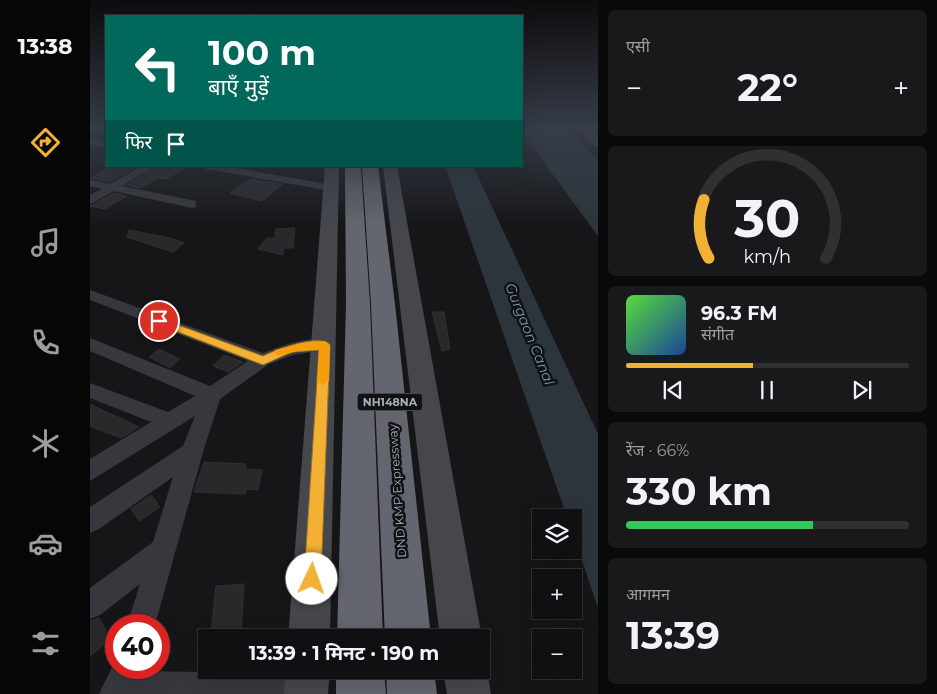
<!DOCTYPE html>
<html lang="hi">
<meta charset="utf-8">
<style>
:root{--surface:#101012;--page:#19191b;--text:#f1f3f6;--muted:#9c9d9f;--line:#303032;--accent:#f2b134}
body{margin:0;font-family:Montserrat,"Noto Sans Devanagari",sans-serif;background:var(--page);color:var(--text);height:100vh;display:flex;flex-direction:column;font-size:19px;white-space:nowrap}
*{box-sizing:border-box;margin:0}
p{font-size:16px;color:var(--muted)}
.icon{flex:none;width:28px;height:28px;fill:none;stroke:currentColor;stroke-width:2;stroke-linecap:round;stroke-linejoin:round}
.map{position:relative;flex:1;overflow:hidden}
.panel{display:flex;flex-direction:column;gap:10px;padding:10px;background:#09090a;width:339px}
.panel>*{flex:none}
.hud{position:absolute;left:15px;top:15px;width:418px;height:152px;border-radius:0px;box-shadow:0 5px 20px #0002,0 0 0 1px var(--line);background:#00695c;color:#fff;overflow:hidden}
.fabs{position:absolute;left:442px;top:509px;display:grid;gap:10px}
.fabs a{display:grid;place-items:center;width:50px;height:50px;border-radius:0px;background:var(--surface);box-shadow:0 5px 20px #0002,0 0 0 1px var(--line);font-size:25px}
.speed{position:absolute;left:15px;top:614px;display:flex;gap:10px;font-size:25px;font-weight:700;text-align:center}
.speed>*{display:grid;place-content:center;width:65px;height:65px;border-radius:50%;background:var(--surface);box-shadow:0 5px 20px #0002,0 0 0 1px var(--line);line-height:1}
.speed .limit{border:8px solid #d22;background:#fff;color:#111}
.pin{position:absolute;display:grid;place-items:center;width:42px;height:42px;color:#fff;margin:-21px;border:2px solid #fff;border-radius:50%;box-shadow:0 1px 5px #0007}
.me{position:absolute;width:55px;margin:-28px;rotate:3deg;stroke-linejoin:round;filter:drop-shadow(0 0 4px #0008)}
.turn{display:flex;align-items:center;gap:18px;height:105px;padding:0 20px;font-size:22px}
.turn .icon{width:65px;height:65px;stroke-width:2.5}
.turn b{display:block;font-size:35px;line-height:42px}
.then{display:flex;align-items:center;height:48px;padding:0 20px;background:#0003;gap:10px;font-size:19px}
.big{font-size:38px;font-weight:700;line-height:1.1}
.panel .widget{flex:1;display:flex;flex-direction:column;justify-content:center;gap:8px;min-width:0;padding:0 18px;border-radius:8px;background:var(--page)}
.panel .dial{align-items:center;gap:0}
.dial svg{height:130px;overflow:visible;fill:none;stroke:var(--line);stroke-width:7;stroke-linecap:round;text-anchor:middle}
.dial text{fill:var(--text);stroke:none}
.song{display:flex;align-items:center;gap:15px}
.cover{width:60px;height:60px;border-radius:8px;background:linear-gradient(135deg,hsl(110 70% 55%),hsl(220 70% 35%))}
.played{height:5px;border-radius:2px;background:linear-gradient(90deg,var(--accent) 45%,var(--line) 45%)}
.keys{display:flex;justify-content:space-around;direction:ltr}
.heat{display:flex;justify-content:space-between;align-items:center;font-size:28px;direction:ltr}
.charge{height:8px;border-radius:4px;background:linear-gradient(90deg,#34c759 66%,var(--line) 0)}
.trip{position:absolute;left:108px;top:629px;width:292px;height:50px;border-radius:0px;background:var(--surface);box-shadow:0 5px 20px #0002,0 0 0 1px var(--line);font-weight:700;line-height:50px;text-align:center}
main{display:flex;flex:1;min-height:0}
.tabs{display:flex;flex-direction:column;width:90px;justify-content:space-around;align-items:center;background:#060607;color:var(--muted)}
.tabs .icon{width:35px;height:35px}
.tabs .on{color:var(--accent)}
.tabs b{font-size:22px;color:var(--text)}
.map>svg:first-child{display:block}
</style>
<main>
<nav class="tabs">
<b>13:38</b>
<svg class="icon on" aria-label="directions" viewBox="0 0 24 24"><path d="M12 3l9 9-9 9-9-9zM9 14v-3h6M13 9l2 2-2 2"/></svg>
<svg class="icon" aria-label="music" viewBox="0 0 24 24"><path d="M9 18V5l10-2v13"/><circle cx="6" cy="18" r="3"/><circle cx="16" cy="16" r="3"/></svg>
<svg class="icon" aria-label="phone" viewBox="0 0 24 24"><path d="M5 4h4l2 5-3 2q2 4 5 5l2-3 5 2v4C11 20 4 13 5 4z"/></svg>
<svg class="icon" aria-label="climate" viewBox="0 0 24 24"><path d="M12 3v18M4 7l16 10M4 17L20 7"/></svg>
<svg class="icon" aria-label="car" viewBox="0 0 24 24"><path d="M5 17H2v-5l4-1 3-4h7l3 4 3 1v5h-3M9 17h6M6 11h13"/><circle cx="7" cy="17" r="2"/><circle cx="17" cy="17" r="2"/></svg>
<svg class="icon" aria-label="filters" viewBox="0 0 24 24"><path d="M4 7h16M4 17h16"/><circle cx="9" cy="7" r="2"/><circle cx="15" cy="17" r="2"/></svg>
</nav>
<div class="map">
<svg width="509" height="694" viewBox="0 0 509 694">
<rect width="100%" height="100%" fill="#161618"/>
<g fill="#2c353c">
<polygon points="431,128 476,128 508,161 508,236 431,131"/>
<polygon points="355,166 383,166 508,434 508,608 484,537 484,518 477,517"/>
</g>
<g fill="#29292c" stroke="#303034">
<polygon points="20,166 48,166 20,182 0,178"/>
<polygon points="67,166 98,166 76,179 68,178 50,188 37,185"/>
<polygon points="160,179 190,184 193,184 172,201 140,193"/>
<polygon points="24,193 37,196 15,209 0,206"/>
<polygon points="205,228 203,248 194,248 193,255 168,249 177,238 185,238 186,229"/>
<polygon points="39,230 80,238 94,243 83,252 37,237"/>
<polygon points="342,312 354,312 360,349 352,351"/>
<polygon points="69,349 90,359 80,368 59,357"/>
<polygon points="134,355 153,362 138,372 123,366"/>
<polygon points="0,404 49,427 31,438 0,426"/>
<polygon points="114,462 156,464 155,469 172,470 168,490 156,489 155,494 104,492"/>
<polygon points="61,495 70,507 49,521 41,509"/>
<polygon points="154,584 151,632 121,635 126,586"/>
<polygon points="9,618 21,639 0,656 0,621"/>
</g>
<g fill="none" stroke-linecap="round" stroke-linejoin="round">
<g fill="#37383d" fill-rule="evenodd">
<polygon points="0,138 16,142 16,148 0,144"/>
<polygon points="52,166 65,166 32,186 106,201 106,207 102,208 24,191 0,204 0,195 12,189 0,186 0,180 20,184"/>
<polygon points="111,166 135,166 242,185 248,188 242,191 116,169"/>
<path d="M0,290L173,353C193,345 220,335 241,341L244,345L241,349L203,355L179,364L130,399L113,452L65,625H37L50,584L10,615L0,619V588L63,542L83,477L9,529L0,533V507L93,446L105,416L0,481V459L61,422L0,398V383L78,412L105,396L0,351V338L120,386L158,361L0,300Z"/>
<polygon points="26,659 26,668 53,668 52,671 217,674 228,679 233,690 231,694 9,694"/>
</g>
<g fill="#45474d" fill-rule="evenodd">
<polygon points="486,128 499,128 509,135 509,147 504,146"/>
<polygon points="235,166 249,166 240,638 198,638"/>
<polygon points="293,166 307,166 392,638 391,639 350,638"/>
<polygon points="391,657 397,670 401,694 357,694 353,670 391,670"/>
<polygon points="196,670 240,670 238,694 194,694"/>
</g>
<g fill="#63666e" fill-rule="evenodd">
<polygon points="257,166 269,166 271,169 280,304 293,638 247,638 256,304 255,169"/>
<polygon points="272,166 288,166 305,304 341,638 295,638 281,304"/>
<polygon points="246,670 294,670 296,694 246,694"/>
<polygon points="296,670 344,670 347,694 297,694"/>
</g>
</g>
<linearGradient id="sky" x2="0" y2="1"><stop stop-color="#0c0c0d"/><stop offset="0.57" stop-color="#363c48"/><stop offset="1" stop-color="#363c48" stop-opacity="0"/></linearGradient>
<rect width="509" height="225" fill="url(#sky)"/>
<path fill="#f2b134" stroke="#9d7322" d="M69,318L173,356C185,350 230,333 240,345L231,579L229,585L222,588L216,585L214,579L229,350L202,352L173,365L65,323V319Z"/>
<polygon fill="#f59e0b" points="235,341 240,345 239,381 233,385 227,381 229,349 212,350 189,356 184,352 185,350 212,343"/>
<g text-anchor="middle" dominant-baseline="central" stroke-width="5" stroke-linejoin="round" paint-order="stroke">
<rect fill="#111113" stroke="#7b7e86" stroke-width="1" x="267.5" y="393.5" width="65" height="17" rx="4"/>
<g font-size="11" font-weight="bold" fill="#a8adb8">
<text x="300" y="402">NH148NA</text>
</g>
<g font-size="12" fill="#a8adb8" stroke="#111113">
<text transform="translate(307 491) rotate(-94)">DND KMP Expressway</text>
</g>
<g font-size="14" font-style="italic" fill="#7f9bb3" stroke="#111113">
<text transform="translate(440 334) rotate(68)">Gurgaon Canal</text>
</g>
</g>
</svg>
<div class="fabs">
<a><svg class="icon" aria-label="layers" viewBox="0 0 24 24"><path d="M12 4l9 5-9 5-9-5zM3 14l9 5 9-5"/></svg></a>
<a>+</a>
<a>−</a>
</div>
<div class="speed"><div class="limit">40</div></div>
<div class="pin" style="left:69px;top:321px;background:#d93025"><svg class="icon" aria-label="arrive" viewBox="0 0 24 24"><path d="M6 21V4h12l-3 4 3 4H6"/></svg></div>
<svg class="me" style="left:222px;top:579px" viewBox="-20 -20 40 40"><circle r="19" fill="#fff"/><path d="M0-13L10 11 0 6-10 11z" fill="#f2b134"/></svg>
<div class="trip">13:39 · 1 मिनट · 190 m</div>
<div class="hud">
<div class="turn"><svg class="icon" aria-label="left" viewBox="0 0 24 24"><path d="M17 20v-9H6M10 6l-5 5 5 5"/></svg><div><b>100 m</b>बाएँ मुड़ें</div></div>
<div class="then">फिर<svg class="icon" aria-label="arrive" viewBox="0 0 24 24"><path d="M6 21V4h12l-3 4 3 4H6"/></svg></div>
</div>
</div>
<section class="panel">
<div class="widget"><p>एसी</p>
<div class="heat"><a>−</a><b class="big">22°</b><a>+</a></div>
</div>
<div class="widget dial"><svg viewBox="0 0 100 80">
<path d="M14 69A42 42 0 1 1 86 69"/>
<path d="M14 69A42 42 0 0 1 11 33" stroke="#f2b134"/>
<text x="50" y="56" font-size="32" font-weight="700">30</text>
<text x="50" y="72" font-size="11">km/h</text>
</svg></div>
<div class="widget">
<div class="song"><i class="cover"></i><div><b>96.3 FM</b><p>संगीत</p></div></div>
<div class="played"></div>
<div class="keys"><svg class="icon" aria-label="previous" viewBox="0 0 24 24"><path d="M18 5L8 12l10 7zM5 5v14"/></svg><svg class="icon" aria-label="pause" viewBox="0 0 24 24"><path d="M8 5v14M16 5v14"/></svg><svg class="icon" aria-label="next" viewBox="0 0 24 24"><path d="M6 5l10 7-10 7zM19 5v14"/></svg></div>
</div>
<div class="widget"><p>रेंज · 66%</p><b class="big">330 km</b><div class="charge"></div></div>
<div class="widget"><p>आगमन</p><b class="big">13:39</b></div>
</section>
</main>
